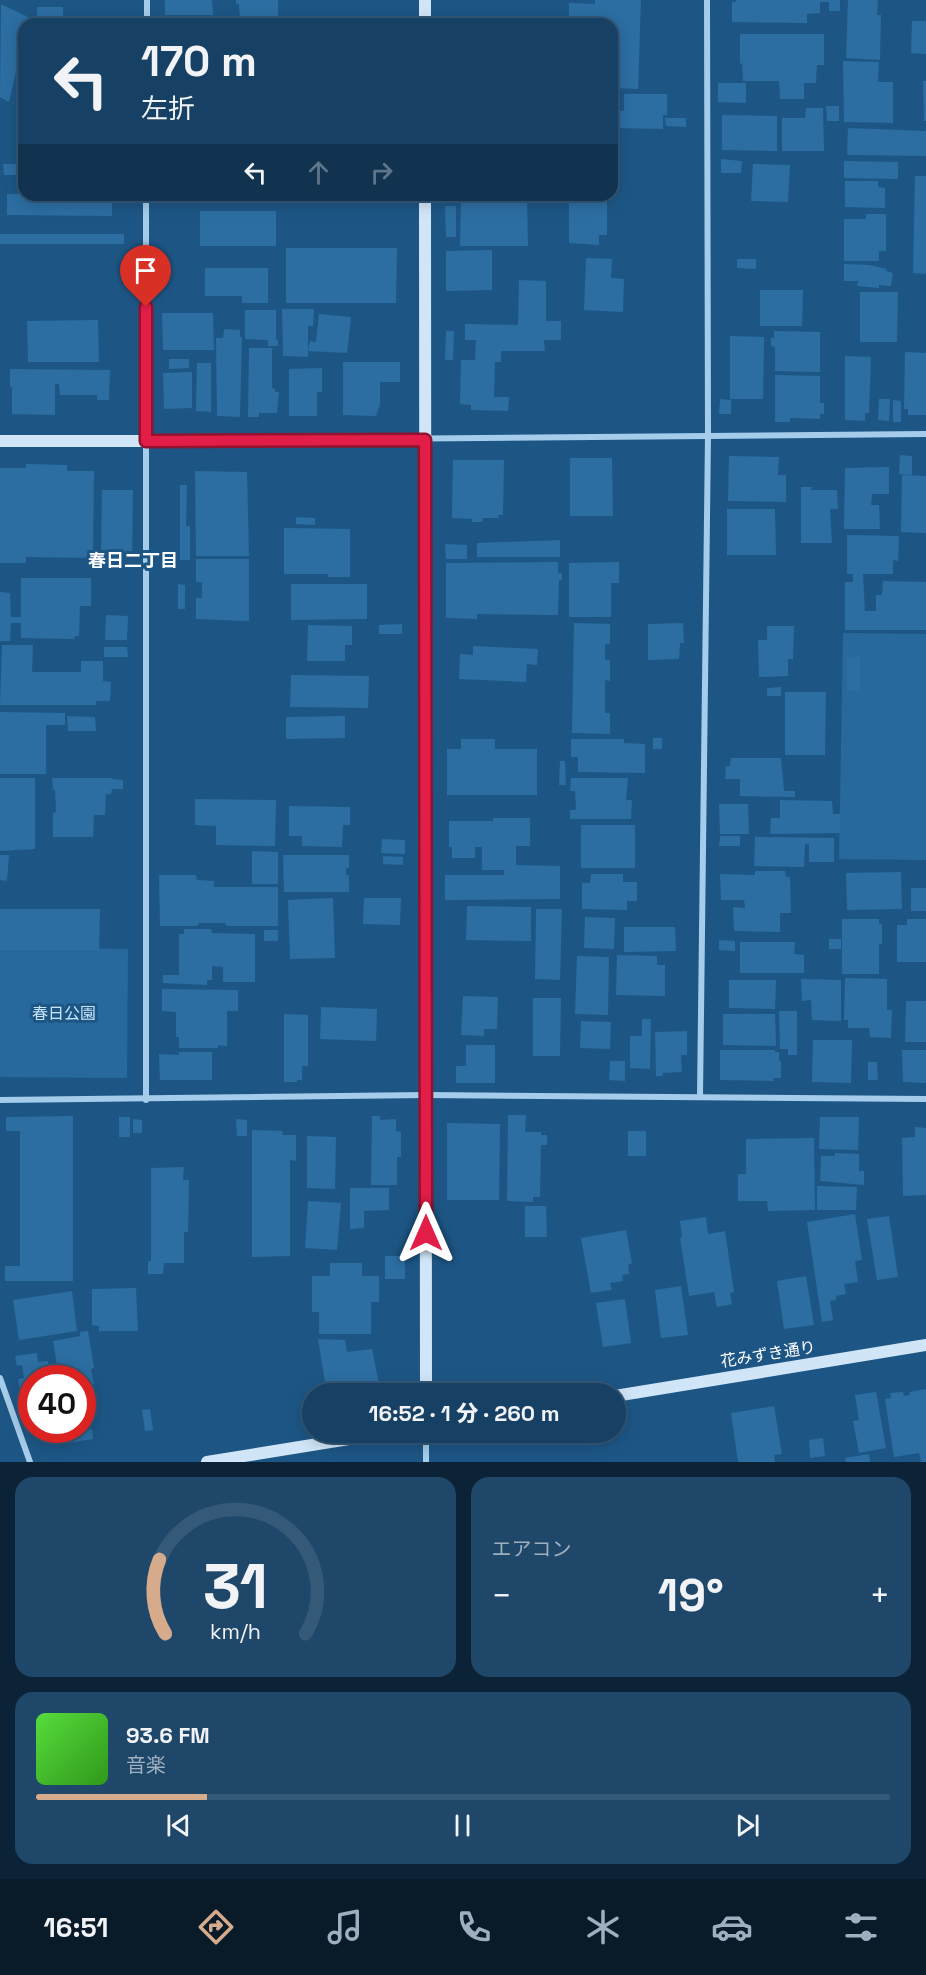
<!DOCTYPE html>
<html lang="ja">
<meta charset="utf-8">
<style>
:root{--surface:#164064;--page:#1f476a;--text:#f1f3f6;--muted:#9eafbf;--line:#355978;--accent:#d6ab8b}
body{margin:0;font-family:"Space Grotesk","Noto Sans JP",sans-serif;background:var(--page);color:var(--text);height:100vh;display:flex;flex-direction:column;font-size:22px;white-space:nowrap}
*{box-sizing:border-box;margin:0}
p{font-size:20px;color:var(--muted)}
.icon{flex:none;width:33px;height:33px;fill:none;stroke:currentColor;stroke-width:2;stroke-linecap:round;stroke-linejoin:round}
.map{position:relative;height:1462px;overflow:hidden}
.details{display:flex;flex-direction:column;gap:15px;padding:15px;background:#0c2337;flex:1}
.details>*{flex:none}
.top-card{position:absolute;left:18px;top:18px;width:600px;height:183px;border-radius:18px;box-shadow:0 3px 15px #0003,0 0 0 2px var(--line);background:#164064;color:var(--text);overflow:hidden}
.speed{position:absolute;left:18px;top:1365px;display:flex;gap:12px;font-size:30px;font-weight:700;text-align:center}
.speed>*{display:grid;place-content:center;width:78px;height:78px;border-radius:50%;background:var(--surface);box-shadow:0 3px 15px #0003,0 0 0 2px var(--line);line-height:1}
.speed .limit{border:9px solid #d22;background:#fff;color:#111}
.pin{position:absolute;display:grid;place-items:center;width:51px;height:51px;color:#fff;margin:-62px -26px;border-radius:50% 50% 50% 0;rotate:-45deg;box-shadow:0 0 6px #0007}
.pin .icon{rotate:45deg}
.me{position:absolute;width:66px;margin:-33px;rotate:0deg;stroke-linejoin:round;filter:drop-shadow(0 0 4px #0008)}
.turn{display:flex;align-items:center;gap:21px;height:126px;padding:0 24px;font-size:27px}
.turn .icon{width:78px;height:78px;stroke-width:2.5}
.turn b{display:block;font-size:42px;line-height:51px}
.lanes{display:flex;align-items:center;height:57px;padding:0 24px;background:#0003;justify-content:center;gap:30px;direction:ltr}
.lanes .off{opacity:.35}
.big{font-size:45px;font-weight:800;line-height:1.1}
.details .widget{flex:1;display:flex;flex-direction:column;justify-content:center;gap:9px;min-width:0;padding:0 21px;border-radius:18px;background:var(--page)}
.details .dial{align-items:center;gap:0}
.dial svg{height:156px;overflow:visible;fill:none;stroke:var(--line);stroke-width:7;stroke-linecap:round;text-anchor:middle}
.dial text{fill:var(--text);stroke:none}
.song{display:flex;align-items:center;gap:18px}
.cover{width:72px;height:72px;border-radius:9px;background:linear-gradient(135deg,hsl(110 70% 55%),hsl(110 70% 35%))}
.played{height:6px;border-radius:3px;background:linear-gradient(90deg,var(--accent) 20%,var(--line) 20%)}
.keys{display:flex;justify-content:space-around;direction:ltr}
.heat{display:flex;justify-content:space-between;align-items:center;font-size:33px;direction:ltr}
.details .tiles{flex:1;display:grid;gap:15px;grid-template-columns:1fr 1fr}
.widget:last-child{grid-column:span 2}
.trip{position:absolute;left:302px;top:1383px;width:324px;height:60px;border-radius:30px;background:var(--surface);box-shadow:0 3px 15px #0003,0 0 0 2px var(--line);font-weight:800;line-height:60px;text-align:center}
.tabs{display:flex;height:96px;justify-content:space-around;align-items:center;background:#091a28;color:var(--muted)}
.tabs .icon{width:42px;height:42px}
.tabs .current{color:var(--accent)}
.tabs b{font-size:27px;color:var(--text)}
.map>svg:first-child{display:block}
</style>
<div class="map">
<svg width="926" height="1462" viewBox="0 0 926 1462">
<rect width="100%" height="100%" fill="#1d5685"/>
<g fill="#27699d">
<polygon points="843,633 926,634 926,860 839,859"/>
<polygon points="0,948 128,949 127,1078 0,1077"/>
</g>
<g fill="#2c6ea2">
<polygon points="165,0 212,0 213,15 165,15"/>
<polygon points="236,0 278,0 278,20 240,19 239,4 236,4"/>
<polygon points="595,0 641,0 638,89 612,88 612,24 569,24 569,3 595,4"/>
<polygon points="736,0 820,0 820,13 807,14 807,23 732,22 732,2 736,2"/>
<polygon points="820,0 840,0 840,11 829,11 829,2 820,2"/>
<polygon points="848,0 878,0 877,15 881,15 880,60 846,58"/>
<polygon points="1,4 28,17 27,24 24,24 24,36 9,102 0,97"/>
<polygon points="37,7 63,7 63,20 37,19"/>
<polygon points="912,21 926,21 926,54 911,53"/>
<polygon points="740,34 824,34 824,65 817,65 816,83 804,83 804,99 780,99 779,81 743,81 742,64 740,63"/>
<polygon points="843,61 879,62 878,82 893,82 893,123 844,122"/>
<polygon points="20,74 24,74 24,102 19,102"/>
<polygon points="923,81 926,81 926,121 924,121"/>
<polygon points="718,83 746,83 746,103 718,102"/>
<polygon points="624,94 667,94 667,115 663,115 663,129 612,128 612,110 624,111"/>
<polygon points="826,106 839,106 839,121 827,121"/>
<polygon points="806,108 823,108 824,151 782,151 782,118 805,118"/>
<polygon points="722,115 777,116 777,151 722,150"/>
<polygon points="665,118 686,118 686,127 666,126"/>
<polygon points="848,128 926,131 926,156 847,155"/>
<polygon points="721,159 742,161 741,173 721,173"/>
<polygon points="844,161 898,162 898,179 844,178"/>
<polygon points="3,164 24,164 24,175 4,175"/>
<polygon points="753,164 790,165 788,202 751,201"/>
<polygon points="915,176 926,176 926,274 913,273"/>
<polygon points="845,181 878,181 878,187 885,188 885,208 845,207"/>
<polygon points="7,194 112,195 112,216 7,215"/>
<polygon points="242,195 276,195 275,201 242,201"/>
<polygon points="461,195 527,195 528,246 460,246"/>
<polygon points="569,195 591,195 591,199 607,200 607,235 599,235 599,245 569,243"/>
<polygon points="445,206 456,206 456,237 446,237"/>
<rect x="200" y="211" width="76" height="35"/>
<polygon points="866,214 886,214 886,251 879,251 879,261 844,261 844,219 866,219"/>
<rect x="0" y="234" width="124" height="10"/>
<polygon points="286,248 397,248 396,303 286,303"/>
<polygon points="492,250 492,290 446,291 446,251"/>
<polygon points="586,258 612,259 611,278 624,279 623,312 584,310"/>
<polygon points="737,259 756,259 756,269 737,268"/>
<polygon points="844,264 870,265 886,269 886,271 893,273 891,286 879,285 879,288 857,286 858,281 844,281"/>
<polygon points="205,268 268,268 268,303 242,303 242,296 205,296"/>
<polygon points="519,280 546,281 546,321 561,321 561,340 544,340 545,351 501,351 501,362 495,362 494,397 509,397 508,411 471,410 471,405 460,404 461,360 475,360 476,340 465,340 465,324 518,325"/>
<polygon points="760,290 803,290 802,326 760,326"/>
<polygon points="860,292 898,292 897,342 860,342"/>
<polygon points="282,309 314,309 313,326 308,326 308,357 283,356"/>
<polygon points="245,310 276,310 276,339 278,340 278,346 268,346 268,340 245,339"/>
<polygon points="162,313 213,313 214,350 163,350"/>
<polygon points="319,314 351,317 347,353 308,351 310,341 316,342"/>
<polygon points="98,320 99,362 28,362 27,321"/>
<polygon points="224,329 240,330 240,337 242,337 240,417 217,416 216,338 223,338"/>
<polygon points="446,331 454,331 453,360 445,360"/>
<polygon points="774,331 820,332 820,372 775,371 775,347 771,346 771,338 774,338"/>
<polygon points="730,336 764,337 763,399 730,399"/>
<polygon points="249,348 272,348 272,388 275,389 275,392 279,392 277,413 259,413 259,417 248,417"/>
<polygon points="905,352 926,353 926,415 908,415 908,409 904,409"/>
<polygon points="845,356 871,357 869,413 865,413 865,421 845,420"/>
<polygon points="169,359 189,359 189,368 169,369"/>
<polygon points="343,362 400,362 400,382 380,382 380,404 376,416 343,415"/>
<polygon points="197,363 211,363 211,412 196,411"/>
<polygon points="322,368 322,392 317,392 317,416 289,416 289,369"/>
<polygon points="10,369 110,370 109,400 97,400 97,395 60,395 59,384 55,384 55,415 12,414 12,387 10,387"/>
<polygon points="192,372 192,408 164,409 163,373"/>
<polygon points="775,375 820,376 820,403 824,403 824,414 820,414 820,419 790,418 790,422 775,422"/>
<polygon points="720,399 731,400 731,414 719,414"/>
<polygon points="879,399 890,399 889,421 878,420"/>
<polygon points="893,400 901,401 901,422 893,422"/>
<polygon points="900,455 912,456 912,475 899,474"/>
<polygon points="729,456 779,457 778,475 786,475 786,502 728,501"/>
<polygon points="570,458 612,458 613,516 570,516"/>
<polygon points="453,460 504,460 503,515 498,515 499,518 483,518 482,522 472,522 472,519 452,518"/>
<polygon points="26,464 67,465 67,471 94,471 93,558 26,557 26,563 0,563 0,468 26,468"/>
<polygon points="889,467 889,494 872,494 871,505 879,505 880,529 844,529 845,468"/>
<polygon points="195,471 247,472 249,556 196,556"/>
<polygon points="902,475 926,476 926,533 901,532"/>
<polygon points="180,485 187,485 186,526 190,526 190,560 180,560"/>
<polygon points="801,487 812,487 811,490 837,490 838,509 830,509 832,543 801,543"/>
<polygon points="102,490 133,490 132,558 101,558"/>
<polygon points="727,509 775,509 776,555 727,555"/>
<polygon points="296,517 315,518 315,525 296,524"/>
<polygon points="284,528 350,529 350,577 328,577 328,574 284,574"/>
<polygon points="847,535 899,536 898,561 893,560 893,574 863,574 865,611 876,611 876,595 882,595 883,581 926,582 926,630 845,630 845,582 853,582 853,574 847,574"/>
<polygon points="560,540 560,557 477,557 477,543"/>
<polygon points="445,544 467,545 467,559 446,559"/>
<polygon points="196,559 249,559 249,621 196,619 196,598 202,598 202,582 196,582"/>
<polygon points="558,562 558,573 562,573 562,580 559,580 558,615 477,614 477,619 446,618 446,563"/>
<polygon points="619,562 619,583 611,583 611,617 569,617 569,563"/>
<polygon points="21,578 91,578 91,606 80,606 79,636 75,636 74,639 21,638 21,623 11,623 10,641 0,641 0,592 10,593 11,617 21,617"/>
<polygon points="178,584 185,585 185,609 178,609"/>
<polygon points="291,584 367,584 367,619 291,620"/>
<polygon points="106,615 128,616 127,640 105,640"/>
<polygon points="574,623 610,624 610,644 605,644 605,660 610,660 610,681 605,680 605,713 610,713 610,734 572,733"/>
<polygon points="683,623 684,643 680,643 679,659 648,660 648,624"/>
<polygon points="402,624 402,634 379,634 379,625"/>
<polygon points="308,625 352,626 352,645 345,645 345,661 307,661"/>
<polygon points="767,626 794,626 793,659 788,659 788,676 759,677 758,640 767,640"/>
<polygon points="2,645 33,645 32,672 81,672 81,661 103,661 103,681 111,682 110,701 96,701 96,705 0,705"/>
<polygon points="473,646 538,649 537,665 527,664 526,682 459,679 460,654 473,655"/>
<polygon points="104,647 127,647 128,657 104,657"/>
<polygon points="860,656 860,691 847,691 847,657"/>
<polygon points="291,675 369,676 368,708 290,707"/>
<polygon points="781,687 781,696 767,696 767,688"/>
<polygon points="785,692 826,692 825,755 785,755"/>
<polygon points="0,712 65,713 65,725 46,725 46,774 0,774"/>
<polygon points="67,716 95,717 96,731 68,731"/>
<polygon points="345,716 345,738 286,739 286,717"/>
<rect x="653" y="738" width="9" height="11"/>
<polygon points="461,739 495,739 495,749 537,749 537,795 447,795 447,749 461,749"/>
<polygon points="571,739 624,739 624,743 645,744 645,773 578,772 578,757 571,757"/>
<polygon points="731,758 781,758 784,791 795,791 795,797 740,796 740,779 725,779 726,766 730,766"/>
<polygon points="560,761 565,761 566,785 559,785"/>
<polygon points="0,778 35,778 35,849 0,851"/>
<polygon points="52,778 112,778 112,779 123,780 123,789 112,789 111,794 106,794 105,815 94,815 93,837 53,837 53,813 56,812 55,790 53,790"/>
<polygon points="571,778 628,778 626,800 632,800 631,819 570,819 570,810 576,810 575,791 570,791"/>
<polygon points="195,799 276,800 275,846 216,845 216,826 195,825"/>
<polygon points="780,800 832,801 833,814 840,814 840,833 770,834 771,818 780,818"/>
<polygon points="719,804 748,804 749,834 720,834"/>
<polygon points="289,806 350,807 350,825 343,825 342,847 302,846 302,836 289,836"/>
<polygon points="493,818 530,818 530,846 516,846 516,865 560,866 560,899 445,900 445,875 504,875 504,870 482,870 482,847 475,847 475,858 452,858 452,847 449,847 449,821 493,821"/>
<rect x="581" y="825" width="54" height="43"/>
<polygon points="720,836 740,836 740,846 719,846"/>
<polygon points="755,837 834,838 834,862 809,862 809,844 805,844 804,867 754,866"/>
<polygon points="382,839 405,840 405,854 381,853"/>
<polygon points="252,851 278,852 278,884 252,884"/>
<polygon points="0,855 9,855 7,881 0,880"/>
<polygon points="283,855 349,855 349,868 346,868 346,875 349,875 349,892 284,892"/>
<polygon points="383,856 403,857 403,865 383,864"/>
<polygon points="755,871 785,871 786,877 790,877 791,913 780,913 780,932 734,931 733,907 745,908 744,900 721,900 720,874 755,875"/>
<polygon points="901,872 902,909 847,910 846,873"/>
<polygon points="591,874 623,874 623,882 637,882 637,901 627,901 627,910 582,909 582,883 590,883"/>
<polygon points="159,875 196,875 197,880 214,881 214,887 278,887 278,926 226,926 226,923 198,923 198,926 160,926"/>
<rect x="911" y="888" width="15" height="23"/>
<polygon points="333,898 335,958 290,959 288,900"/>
<polygon points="364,898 401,898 400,925 363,924"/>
<polygon points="467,906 531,907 531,941 466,940"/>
<polygon points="0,909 100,909 99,950 0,950"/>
<polygon points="536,909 562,909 560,980 535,979"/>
<polygon points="585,917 615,918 614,949 584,948"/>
<polygon points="842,919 879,919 879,924 882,924 882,944 879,944 879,974 842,974"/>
<polygon points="907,919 926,919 926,962 897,962 897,925 907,925"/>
<polygon points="624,927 675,927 676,951 624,952"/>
<polygon points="184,929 211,929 212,933 255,934 255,982 223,982 223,967 212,966 212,980 207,980 207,985 163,983 163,975 179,975 179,934 184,934"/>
<rect x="264" y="930" width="14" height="11"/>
<rect x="829" y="939" width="12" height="10"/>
<polygon points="719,940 735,941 735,951 719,950"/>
<polygon points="740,942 795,942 794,954 804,955 804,973 740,973"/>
<polygon points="617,955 657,956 657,965 665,965 665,996 616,995"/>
<polygon points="577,956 609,957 608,1015 575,1014"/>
<polygon points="845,978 887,979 887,1010 892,1010 891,1038 870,1037 869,1028 848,1028 848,1020 844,1020"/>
<polygon points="801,979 841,980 841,1021 812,1020 811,1000 802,1001"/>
<polygon points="729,980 776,980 775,1009 729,1008"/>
<polygon points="162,989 238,990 238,1011 227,1011 227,1046 218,1045 218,1048 179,1048 179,1037 176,1037 176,1012 162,1011"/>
<polygon points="463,996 498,997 497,1029 484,1029 484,1036 461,1035"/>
<polygon points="533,998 561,998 560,1056 533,1056"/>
<polygon points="906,1001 926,1001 926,1042 905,1042"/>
<polygon points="321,1007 377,1009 376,1041 320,1039"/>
<polygon points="779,1011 797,1011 797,1055 788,1055 788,1049 780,1049"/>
<polygon points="284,1014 308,1015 308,1066 302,1066 302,1080 297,1080 297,1082 284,1082"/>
<polygon points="723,1014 775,1014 776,1046 723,1045"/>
<polygon points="642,1019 651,1019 650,1069 630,1068 630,1036 642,1036"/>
<polygon points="581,1021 611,1022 610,1049 580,1048"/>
<polygon points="687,1031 687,1055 681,1055 682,1072 662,1073 663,1076 656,1076 655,1032"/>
<polygon points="813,1040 852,1040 851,1083 812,1082"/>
<polygon points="466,1045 495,1045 495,1083 456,1083 456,1066 466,1066"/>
<polygon points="720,1050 775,1050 775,1052 779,1052 779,1061 781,1061 781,1078 773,1078 774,1081 720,1080"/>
<polygon points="902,1050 926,1050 926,1083 903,1082"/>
<polygon points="179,1052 212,1052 212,1080 160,1080 159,1054 179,1055"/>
<polygon points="610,1061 625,1061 625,1081 609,1080"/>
<polygon points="868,1062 877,1062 878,1080 868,1080"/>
<polygon points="508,1115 526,1115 525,1132 541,1132 541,1135 547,1135 547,1145 541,1145 540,1197 533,1197 533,1202 507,1201"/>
<polygon points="73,1116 73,1281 5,1281 5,1266 20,1266 20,1131 6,1131 6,1117"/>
<polygon points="372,1116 380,1116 380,1120 396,1119 396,1131 401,1132 401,1157 397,1157 397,1185 371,1185"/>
<rect x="119" y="1117" width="11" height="20"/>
<polygon points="820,1117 859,1117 858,1150 819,1149"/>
<polygon points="133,1119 142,1120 142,1133 133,1133"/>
<polygon points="236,1119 247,1120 247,1136 237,1136"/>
<polygon points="447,1123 500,1124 499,1200 447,1200"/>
<polygon points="915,1127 926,1128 926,1195 903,1196 902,1138 915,1137"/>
<polygon points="252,1130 282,1131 283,1135 296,1135 296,1161 290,1160 290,1256 252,1257"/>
<rect x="628" y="1131" width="18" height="25"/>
<polygon points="307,1136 336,1137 335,1189 307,1188"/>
<polygon points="814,1138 815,1210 768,1211 767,1201 738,1201 738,1174 746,1174 746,1139"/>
<polygon points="835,1153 859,1154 859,1171 864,1171 864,1185 820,1181 821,1156 835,1156"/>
<polygon points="184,1167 183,1180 189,1180 188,1232 184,1232 184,1263 164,1263 163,1274 148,1274 148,1261 151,1261 151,1168"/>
<polygon points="817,1186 857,1187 856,1210 817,1210"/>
<polygon points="350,1188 389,1188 389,1210 364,1211 364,1228 350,1229"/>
<polygon points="308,1201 341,1203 337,1250 305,1248"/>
<polygon points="525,1206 546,1206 547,1237 525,1237"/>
<polygon points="855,1214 862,1260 855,1261 858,1282 844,1284 846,1294 836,1296 836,1300 830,1301 833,1320 822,1322 807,1222"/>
<polygon points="889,1216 898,1277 877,1280 867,1219"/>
<polygon points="706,1217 708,1234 725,1231 734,1292 730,1293 732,1304 717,1307 714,1292 689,1296 680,1238 682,1237 680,1221"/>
<polygon points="626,1230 632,1263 628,1265 629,1274 622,1275 623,1281 610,1283 612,1290 591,1293 581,1238"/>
<rect x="385" y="1256" width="20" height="23"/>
<polygon points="330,1263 362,1263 362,1276 379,1276 379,1302 371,1302 371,1334 319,1334 319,1312 312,1312 312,1276 330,1276"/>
<polygon points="806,1276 814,1325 784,1329 777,1281"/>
<polygon points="681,1286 688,1335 661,1338 655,1290"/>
<polygon points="136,1288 138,1331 99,1331 99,1326 92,1325 92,1289"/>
<polygon points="72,1291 77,1331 19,1340 13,1300"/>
<polygon points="625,1299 631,1343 603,1347 596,1303"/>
<polygon points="88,1331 94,1368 91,1369 94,1384 89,1384 95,1419 82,1421 82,1378 32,1378 32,1393 27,1394 26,1389 20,1390 18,1379 24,1378 22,1365 17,1366 15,1356 37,1353 38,1362 48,1361 49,1367 57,1366 53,1341 80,1336 80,1332"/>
<polygon points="318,1339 345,1340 347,1352 372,1349 380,1389 373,1394 327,1394"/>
<polygon points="926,1389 926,1462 921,1462 919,1453 894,1457 885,1399 891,1398 890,1393 903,1392 904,1396 910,1395 909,1392"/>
<polygon points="876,1392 886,1448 859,1453 853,1421 859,1420 855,1395"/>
<polygon points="774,1406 782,1454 774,1455 775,1462 738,1462 731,1413"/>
<polygon points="150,1409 153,1430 145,1431 142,1410"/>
<polygon points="92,1429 93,1439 70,1443 68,1433"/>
<polygon points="823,1438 825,1456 810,1458 809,1440"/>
<polygon points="869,1454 870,1462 846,1462 845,1458"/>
</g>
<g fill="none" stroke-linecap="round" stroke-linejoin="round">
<g stroke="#a5ccea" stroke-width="6">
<polyline points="147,24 147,0"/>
<polyline points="146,441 926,434"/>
<polyline points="700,1097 708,435 707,0"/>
<polyline points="0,1100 426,1095 926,1099"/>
<polyline points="146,1100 146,195"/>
<polyline points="0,1378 30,1462"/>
<polyline points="426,1462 426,1432"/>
</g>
<g stroke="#d0e6f8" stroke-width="12">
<polyline points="425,0 425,24"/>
<polyline points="425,195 426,1394"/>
<polyline points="0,441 146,441"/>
<polyline points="615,1396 926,1345"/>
<polyline points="207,1462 392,1432"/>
</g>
</g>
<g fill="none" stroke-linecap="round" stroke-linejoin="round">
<defs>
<polyline id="route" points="146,307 146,441 425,440 426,1233"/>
</defs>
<use href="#route" stroke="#92132f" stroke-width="15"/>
<use href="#route" stroke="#e11d48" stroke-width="10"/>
</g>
<g text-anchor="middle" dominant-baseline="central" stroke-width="6" stroke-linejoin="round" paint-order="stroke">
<g font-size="16" fill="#c9e4f8" stroke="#1d5685">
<text x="64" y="1013">春日公園</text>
</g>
<g font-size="16" fill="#fff" stroke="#1d5685">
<text transform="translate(768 1354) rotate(-9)">花みずき通り</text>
</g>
<g font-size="18" font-weight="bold" fill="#fff" stroke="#1d5685">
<text x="133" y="560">春日二丁目</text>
</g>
</g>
</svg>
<div class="speed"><div class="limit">40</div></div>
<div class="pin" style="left:146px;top:307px;background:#d93025"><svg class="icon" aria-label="arrive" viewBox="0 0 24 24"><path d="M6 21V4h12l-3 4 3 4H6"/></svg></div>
<svg class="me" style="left:426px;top:1233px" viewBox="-20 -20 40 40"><path d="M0-17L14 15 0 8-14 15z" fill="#e11d48" stroke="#fff" stroke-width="4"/></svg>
<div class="trip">16:52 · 1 分 · 260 m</div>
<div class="top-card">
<div class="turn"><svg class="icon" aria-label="left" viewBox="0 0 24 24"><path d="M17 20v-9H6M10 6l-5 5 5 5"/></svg><div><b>170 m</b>左折</div></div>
<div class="lanes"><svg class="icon" aria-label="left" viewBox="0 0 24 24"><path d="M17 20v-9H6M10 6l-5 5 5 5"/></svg><svg class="icon off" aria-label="ahead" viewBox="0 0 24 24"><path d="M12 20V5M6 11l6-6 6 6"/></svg><svg class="icon off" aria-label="right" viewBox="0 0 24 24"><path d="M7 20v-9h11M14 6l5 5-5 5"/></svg></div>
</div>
</div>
<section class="details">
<div class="tiles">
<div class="widget dial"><svg viewBox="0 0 100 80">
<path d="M14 69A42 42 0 1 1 86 69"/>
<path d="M14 69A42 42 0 0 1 11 31" stroke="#d6ab8b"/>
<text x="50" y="56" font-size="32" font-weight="700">31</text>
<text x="50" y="72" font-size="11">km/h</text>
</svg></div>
<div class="widget"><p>エアコン</p>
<div class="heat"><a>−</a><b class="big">19°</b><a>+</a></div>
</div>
<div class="widget">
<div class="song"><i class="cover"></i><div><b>93.6 FM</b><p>音楽</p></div></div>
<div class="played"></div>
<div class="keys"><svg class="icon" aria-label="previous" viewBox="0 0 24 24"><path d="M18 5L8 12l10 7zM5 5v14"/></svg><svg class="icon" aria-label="pause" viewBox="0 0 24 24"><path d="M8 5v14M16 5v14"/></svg><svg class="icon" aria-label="next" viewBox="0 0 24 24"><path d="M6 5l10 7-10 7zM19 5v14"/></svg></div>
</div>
</div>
</section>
<nav class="tabs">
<b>16:51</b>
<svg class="icon current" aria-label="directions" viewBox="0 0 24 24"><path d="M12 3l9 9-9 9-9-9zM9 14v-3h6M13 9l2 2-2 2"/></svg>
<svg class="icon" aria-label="music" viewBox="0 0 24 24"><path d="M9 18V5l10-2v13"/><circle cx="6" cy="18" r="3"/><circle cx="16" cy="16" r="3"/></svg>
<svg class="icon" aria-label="phone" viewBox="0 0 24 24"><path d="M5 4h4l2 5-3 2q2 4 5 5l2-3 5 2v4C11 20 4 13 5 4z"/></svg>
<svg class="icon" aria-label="climate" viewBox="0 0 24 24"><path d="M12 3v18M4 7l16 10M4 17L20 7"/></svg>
<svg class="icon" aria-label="car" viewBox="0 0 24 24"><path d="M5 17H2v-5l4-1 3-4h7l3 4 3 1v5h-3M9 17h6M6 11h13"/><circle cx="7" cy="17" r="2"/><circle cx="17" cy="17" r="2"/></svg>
<svg class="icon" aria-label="filters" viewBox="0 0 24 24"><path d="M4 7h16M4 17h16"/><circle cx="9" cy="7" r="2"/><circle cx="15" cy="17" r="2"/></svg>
</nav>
